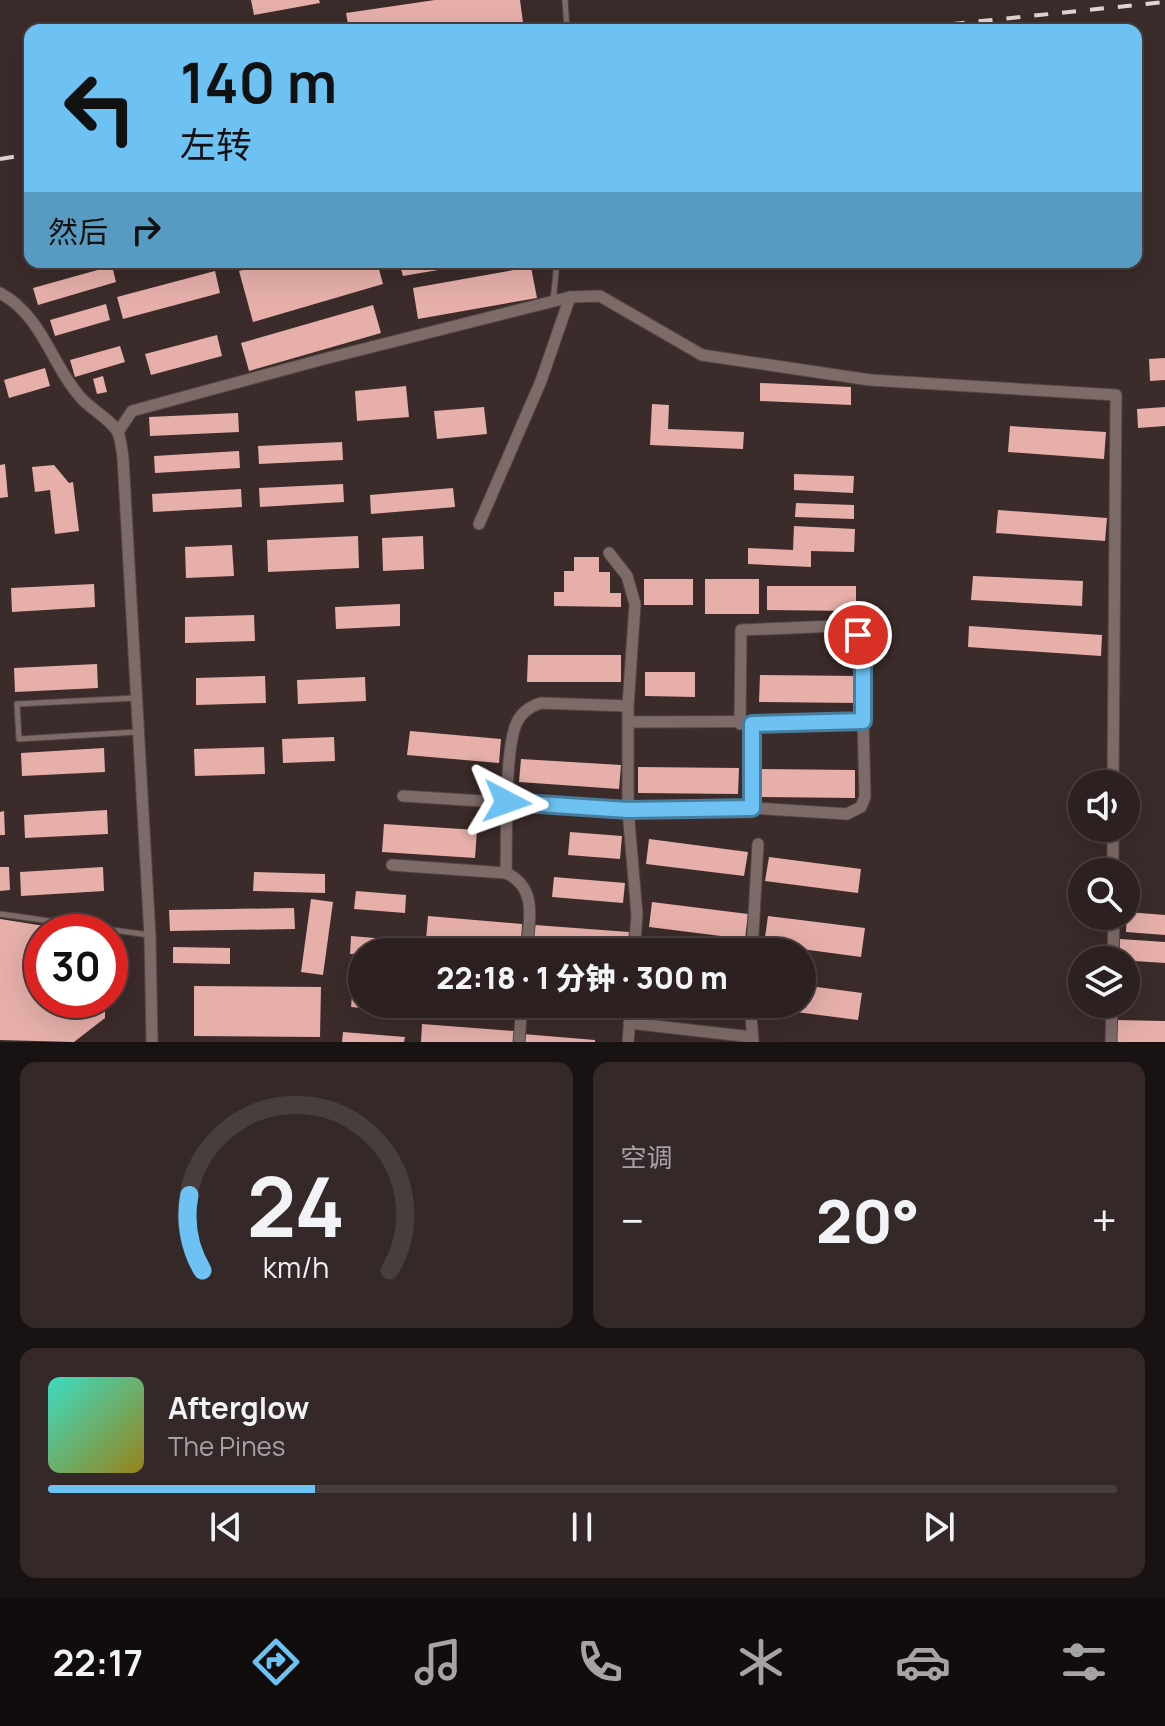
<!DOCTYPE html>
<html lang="zh">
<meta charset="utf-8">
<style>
:root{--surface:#2c2020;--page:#342829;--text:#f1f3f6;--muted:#a6a3a5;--line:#483e3e;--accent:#6dc2f3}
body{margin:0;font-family:Manrope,"Noto Sans SC",sans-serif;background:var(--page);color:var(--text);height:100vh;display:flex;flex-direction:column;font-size:30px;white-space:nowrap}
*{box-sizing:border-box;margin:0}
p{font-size:26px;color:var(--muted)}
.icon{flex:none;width:44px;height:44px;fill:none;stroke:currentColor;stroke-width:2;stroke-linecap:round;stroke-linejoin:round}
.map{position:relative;height:1042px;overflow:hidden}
.details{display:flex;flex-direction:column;gap:20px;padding:20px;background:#181212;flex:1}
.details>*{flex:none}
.banner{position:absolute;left:24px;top:24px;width:1118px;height:244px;border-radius:16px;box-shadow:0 8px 32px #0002,0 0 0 2px var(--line);background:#6dc2f3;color:#111;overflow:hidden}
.tools{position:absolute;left:1068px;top:770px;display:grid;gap:16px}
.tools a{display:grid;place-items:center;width:72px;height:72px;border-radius:50%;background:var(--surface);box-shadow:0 8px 32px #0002,0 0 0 2px var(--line);font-size:40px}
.speed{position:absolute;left:24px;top:914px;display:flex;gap:16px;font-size:40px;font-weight:700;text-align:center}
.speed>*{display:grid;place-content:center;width:104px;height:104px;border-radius:50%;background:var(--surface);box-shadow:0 8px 32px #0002,0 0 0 2px var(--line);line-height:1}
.speed .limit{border:12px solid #d22;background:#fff;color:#111}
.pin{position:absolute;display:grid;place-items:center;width:68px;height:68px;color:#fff;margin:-34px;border:4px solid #fff;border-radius:50%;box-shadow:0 2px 8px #0007}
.me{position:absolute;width:88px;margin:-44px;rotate:94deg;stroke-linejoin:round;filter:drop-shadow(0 0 6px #0008)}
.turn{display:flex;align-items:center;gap:28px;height:168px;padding:0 24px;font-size:36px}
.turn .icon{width:104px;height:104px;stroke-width:2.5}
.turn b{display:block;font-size:56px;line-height:68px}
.then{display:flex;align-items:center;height:76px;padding:0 24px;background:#0003;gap:16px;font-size:30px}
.big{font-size:60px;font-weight:800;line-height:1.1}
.details .tile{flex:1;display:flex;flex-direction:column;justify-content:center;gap:12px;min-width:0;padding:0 28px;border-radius:16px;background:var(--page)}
.details .dial{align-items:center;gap:0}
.dial svg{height:208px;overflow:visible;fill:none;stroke:var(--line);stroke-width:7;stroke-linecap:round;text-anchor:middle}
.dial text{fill:var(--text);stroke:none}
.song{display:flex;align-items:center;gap:24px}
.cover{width:96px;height:96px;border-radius:12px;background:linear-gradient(135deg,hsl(170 70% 55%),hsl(50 70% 35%))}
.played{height:8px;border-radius:4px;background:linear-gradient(90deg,var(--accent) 25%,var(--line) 25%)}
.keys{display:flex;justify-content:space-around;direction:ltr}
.heat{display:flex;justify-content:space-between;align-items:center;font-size:44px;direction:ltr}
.details .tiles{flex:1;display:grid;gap:20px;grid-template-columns:1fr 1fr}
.tile:last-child{grid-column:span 2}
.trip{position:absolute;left:348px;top:938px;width:468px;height:80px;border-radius:40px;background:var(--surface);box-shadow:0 8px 32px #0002,0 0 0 2px var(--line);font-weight:800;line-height:80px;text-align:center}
.tab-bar{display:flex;height:128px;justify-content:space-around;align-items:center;background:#120d0d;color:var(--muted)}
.tab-bar .icon{width:56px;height:56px}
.tab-bar .active{color:var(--accent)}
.tab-bar b{font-size:36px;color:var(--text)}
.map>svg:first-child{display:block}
</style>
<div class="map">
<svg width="1165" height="1042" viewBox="0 0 1165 1042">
<rect width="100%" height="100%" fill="#3b2b2a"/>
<g fill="#e6afaa">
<polygon points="251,0 319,0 320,3 254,15"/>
<polygon points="435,0 520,0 524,30 349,30 346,13"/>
<polygon points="323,22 324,30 289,30 289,28"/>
<polygon points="272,262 377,262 383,284 253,322 239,271"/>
<polygon points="399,262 473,262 473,264 403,276"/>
<polygon points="112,266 116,282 38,305 33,288"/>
<polygon points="531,267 537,298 418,319 413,288"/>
<polygon points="215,271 220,293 123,319 117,297"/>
<polygon points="106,304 110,320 55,336 50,320"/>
<polygon points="373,305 381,333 249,371 241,343"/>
<polygon points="217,335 222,356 151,375 145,354"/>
<polygon points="120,346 125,362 75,377 70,360"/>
<polygon points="1165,358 1165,380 1150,381 1149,359"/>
<polygon points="45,368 50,386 9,398 4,380"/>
<polygon points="103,376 107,392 97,394 93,379"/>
<polygon points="760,383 851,387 851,405 760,401"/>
<polygon points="406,386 409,417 357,421 355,391"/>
<polygon points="652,404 669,405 668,429 744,432 743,449 650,445"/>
<polygon points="484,407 487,434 437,439 434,411"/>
<polygon points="1165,407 1165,426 1138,428 1137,409"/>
<polygon points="238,413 239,432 150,436 149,417"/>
<polygon points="1010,426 1106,432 1104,459 1008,452"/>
<polygon points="342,442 343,460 259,464 258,446"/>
<polygon points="239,451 240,468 155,473 154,456"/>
<polygon points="5,464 8,497 0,498 0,465"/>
<polygon points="54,465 69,483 73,482 79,531 55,534 50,490 35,492 32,467"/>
<polygon points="794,474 854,476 853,493 794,490"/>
<polygon points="343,484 344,502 260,507 259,488"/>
<polygon points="453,488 455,507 371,514 370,495"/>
<polygon points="241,489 242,507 153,512 152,494"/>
<polygon points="796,503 854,505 854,519 795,517"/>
<polygon points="998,510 1107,518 1105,541 996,533"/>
<polygon points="794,526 855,529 854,552 811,551 811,567 748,564 748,548 793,550"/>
<polygon points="358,536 359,568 268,572 267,540"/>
<polygon points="423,536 424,569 383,571 382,538"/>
<polygon points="232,545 234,576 186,578 185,547"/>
<polygon points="574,557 599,557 599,572 610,572 610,593 621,593 621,607 554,606 554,592 564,592 564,571 574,571"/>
<polygon points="973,576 1083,581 1082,606 971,600"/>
<rect x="644" y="579" width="49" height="26"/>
<rect x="705" y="579" width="54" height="35"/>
<polygon points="94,584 95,607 12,612 11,588"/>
<polygon points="767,586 856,586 856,611 767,610"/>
<polygon points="400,604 400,626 336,629 335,607"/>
<polygon points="254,615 255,641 185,643 185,617"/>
<polygon points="969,626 1102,635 1101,656 968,647"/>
<polygon points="528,655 621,655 621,682 527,682"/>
<polygon points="97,664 98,688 15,692 14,668"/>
<polygon points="645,672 695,672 695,697 645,696"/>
<polygon points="760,675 859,676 859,703 759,702"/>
<polygon points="265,676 266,703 196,705 196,678"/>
<polygon points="365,677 366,701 298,704 297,680"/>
<polygon points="410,731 501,739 499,763 407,755"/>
<polygon points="334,737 335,761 283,763 282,739"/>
<polygon points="264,747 265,774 195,776 194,749"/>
<polygon points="104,748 105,772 22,776 21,753"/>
<polygon points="521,759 621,765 619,789 519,782"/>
<polygon points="638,767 739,768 738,794 638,793"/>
<polygon points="760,769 855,770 855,798 760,797"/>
<polygon points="107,810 108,834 25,838 24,815"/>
<polygon points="4,811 5,835 0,835 0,812"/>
<polygon points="384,824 477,830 475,858 382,852"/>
<polygon points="570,832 622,836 620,859 568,855"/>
<polygon points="649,839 748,852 744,876 646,864"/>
<polygon points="769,857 861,869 858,893 765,881"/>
<polygon points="0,867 9,867 10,890 0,891"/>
<polygon points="103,867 104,891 21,896 20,872"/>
<polygon points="254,872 325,874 325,893 253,891"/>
<polygon points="554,877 625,883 623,903 552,897"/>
<polygon points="356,891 406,895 405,913 354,909"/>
<polygon points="311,899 333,902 323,975 301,972"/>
<polygon points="652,902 748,914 745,939 649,927"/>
<polygon points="294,908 295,929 170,931 169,910"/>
<polygon points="1127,912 1165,915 1165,935 1126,932"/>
<polygon points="428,916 522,924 521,947 426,940"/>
<polygon points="768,916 865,928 861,957 764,944"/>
<polygon points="0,919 70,930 42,932 42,1000 105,1000 105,1018 74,1042 0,1040"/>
<polygon points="535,925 629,932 627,952 533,949"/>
<polygon points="351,936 398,940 397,952 350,954"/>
<polygon points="1120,939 1165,942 1165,963 1119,960"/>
<polygon points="173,947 230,948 230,964 173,963"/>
<polygon points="353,985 362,986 362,1004 406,1004 406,1012 351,1007"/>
<polygon points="802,985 862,993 858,1020 765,1008 765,1004 802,1004"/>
<polygon points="194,986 321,987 320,1037 194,1036"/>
<polygon points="576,1004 621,1004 621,1010"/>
<polygon points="1116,1020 1165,1021 1165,1042 1116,1042"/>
<polygon points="422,1024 514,1031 513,1042 421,1042"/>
<polygon points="343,1032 405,1037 404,1042 342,1042"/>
<polygon points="523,1034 595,1040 595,1042 523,1042"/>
</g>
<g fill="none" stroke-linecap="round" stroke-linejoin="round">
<defs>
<g id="lane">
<polyline points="565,0 567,30"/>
<polyline points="553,301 557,262"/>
<polyline points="135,698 17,704 19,739 137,732"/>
<polyline points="0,914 149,935"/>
</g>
<g id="street">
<path d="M0,293C43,316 51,365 82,399C92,410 112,420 118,433C121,440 122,450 123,458L150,936L152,1042"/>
<polyline points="118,432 132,411 320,360 570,297 600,296 702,355 870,380 1116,395 1113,784"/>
<polyline points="479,524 541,381 570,297"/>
<polyline points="609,553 627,576 635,604 628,706 628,810 752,808 752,724"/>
<polyline points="628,722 863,721"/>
<polyline points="740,724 741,630 837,626 848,628 861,639 865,797 861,807 847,814 752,808"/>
<polyline points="403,796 628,810 637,915 634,952"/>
<polyline points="1113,828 1113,872"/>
<path d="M392,865L506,873C507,840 504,749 517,722C522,712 531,706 541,703L628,706"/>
<path d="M506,873C539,888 529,923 526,952"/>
<polyline points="752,952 758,844"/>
<polyline points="1113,960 1114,916"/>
<polyline points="750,1004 753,1041"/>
<polyline points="629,1023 752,1037"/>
<polyline points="519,1042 522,1004"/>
<polyline points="628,1042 631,1004"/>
<polyline points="1111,1042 1112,1004"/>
</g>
</defs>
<use href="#lane" stroke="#564847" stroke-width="7"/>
<use href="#street" stroke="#564847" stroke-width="13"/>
<use href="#lane" stroke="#7d6b69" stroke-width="5"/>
<use href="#street" stroke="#7d6b69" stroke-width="11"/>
<g stroke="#e2d6d5" stroke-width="4" stroke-dasharray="14 14" stroke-linecap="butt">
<polyline points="895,30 1165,2"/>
<polyline points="0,159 30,154"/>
</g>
</g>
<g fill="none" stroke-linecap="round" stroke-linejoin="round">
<defs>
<polyline id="route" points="507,802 628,810 752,808 752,724 863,721 863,644 858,635"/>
</defs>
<use href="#route" stroke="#477e9e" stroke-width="20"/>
<use href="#route" stroke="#6dc2f3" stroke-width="14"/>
</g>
</svg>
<div class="tools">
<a><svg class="icon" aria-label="sound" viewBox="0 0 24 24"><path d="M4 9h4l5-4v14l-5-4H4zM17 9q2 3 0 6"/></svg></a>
<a><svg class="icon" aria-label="search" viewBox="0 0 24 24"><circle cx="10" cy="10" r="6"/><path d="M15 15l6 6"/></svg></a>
<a><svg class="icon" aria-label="layers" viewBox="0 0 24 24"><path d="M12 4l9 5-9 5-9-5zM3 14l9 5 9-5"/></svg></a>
</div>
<div class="speed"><div class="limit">30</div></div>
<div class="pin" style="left:858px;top:635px;background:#d93025"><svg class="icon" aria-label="arrive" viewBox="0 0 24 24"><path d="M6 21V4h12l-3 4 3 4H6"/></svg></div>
<svg class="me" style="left:507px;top:802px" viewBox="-20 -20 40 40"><path d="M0-17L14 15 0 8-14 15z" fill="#6dc2f3" stroke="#fff" stroke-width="4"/></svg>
<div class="trip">22:18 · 1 分钟 · 300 m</div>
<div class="banner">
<div class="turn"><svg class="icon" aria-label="left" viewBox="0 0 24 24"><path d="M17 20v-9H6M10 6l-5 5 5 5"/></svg><div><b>140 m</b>左转</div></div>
<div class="then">然后<svg class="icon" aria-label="right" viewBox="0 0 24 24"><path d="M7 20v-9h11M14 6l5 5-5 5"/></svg></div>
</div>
</div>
<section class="details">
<div class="tiles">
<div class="tile dial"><svg viewBox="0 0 100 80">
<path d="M14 69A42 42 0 1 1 86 69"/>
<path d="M14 69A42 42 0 0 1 9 40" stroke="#6dc2f3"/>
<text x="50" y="56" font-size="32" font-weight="700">24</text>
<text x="50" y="72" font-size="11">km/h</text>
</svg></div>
<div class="tile"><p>空调</p>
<div class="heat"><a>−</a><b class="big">20°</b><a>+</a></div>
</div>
<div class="tile">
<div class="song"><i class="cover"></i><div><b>Afterglow</b><p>The Pines</p></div></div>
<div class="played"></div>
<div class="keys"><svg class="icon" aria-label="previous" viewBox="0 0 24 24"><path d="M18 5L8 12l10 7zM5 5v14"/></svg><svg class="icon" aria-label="pause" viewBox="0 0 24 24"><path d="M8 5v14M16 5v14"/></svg><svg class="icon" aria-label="next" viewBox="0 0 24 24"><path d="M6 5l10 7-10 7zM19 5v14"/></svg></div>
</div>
</div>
</section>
<nav class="tab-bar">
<b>22:17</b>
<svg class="icon active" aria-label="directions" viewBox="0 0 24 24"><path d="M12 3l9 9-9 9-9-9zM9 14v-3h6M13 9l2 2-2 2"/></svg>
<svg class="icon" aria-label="music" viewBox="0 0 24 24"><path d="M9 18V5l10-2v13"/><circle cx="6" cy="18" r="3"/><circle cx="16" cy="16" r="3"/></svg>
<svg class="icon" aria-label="phone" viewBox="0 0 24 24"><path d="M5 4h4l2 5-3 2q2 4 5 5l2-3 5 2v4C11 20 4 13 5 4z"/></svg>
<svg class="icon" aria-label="climate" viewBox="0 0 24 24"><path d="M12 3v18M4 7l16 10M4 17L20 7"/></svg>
<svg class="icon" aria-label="car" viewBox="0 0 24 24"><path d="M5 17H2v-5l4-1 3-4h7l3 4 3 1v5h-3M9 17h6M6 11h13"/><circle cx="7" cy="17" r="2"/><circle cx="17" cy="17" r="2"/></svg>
<svg class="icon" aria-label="filters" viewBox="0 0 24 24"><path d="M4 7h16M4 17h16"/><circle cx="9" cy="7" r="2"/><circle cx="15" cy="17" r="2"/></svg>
</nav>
